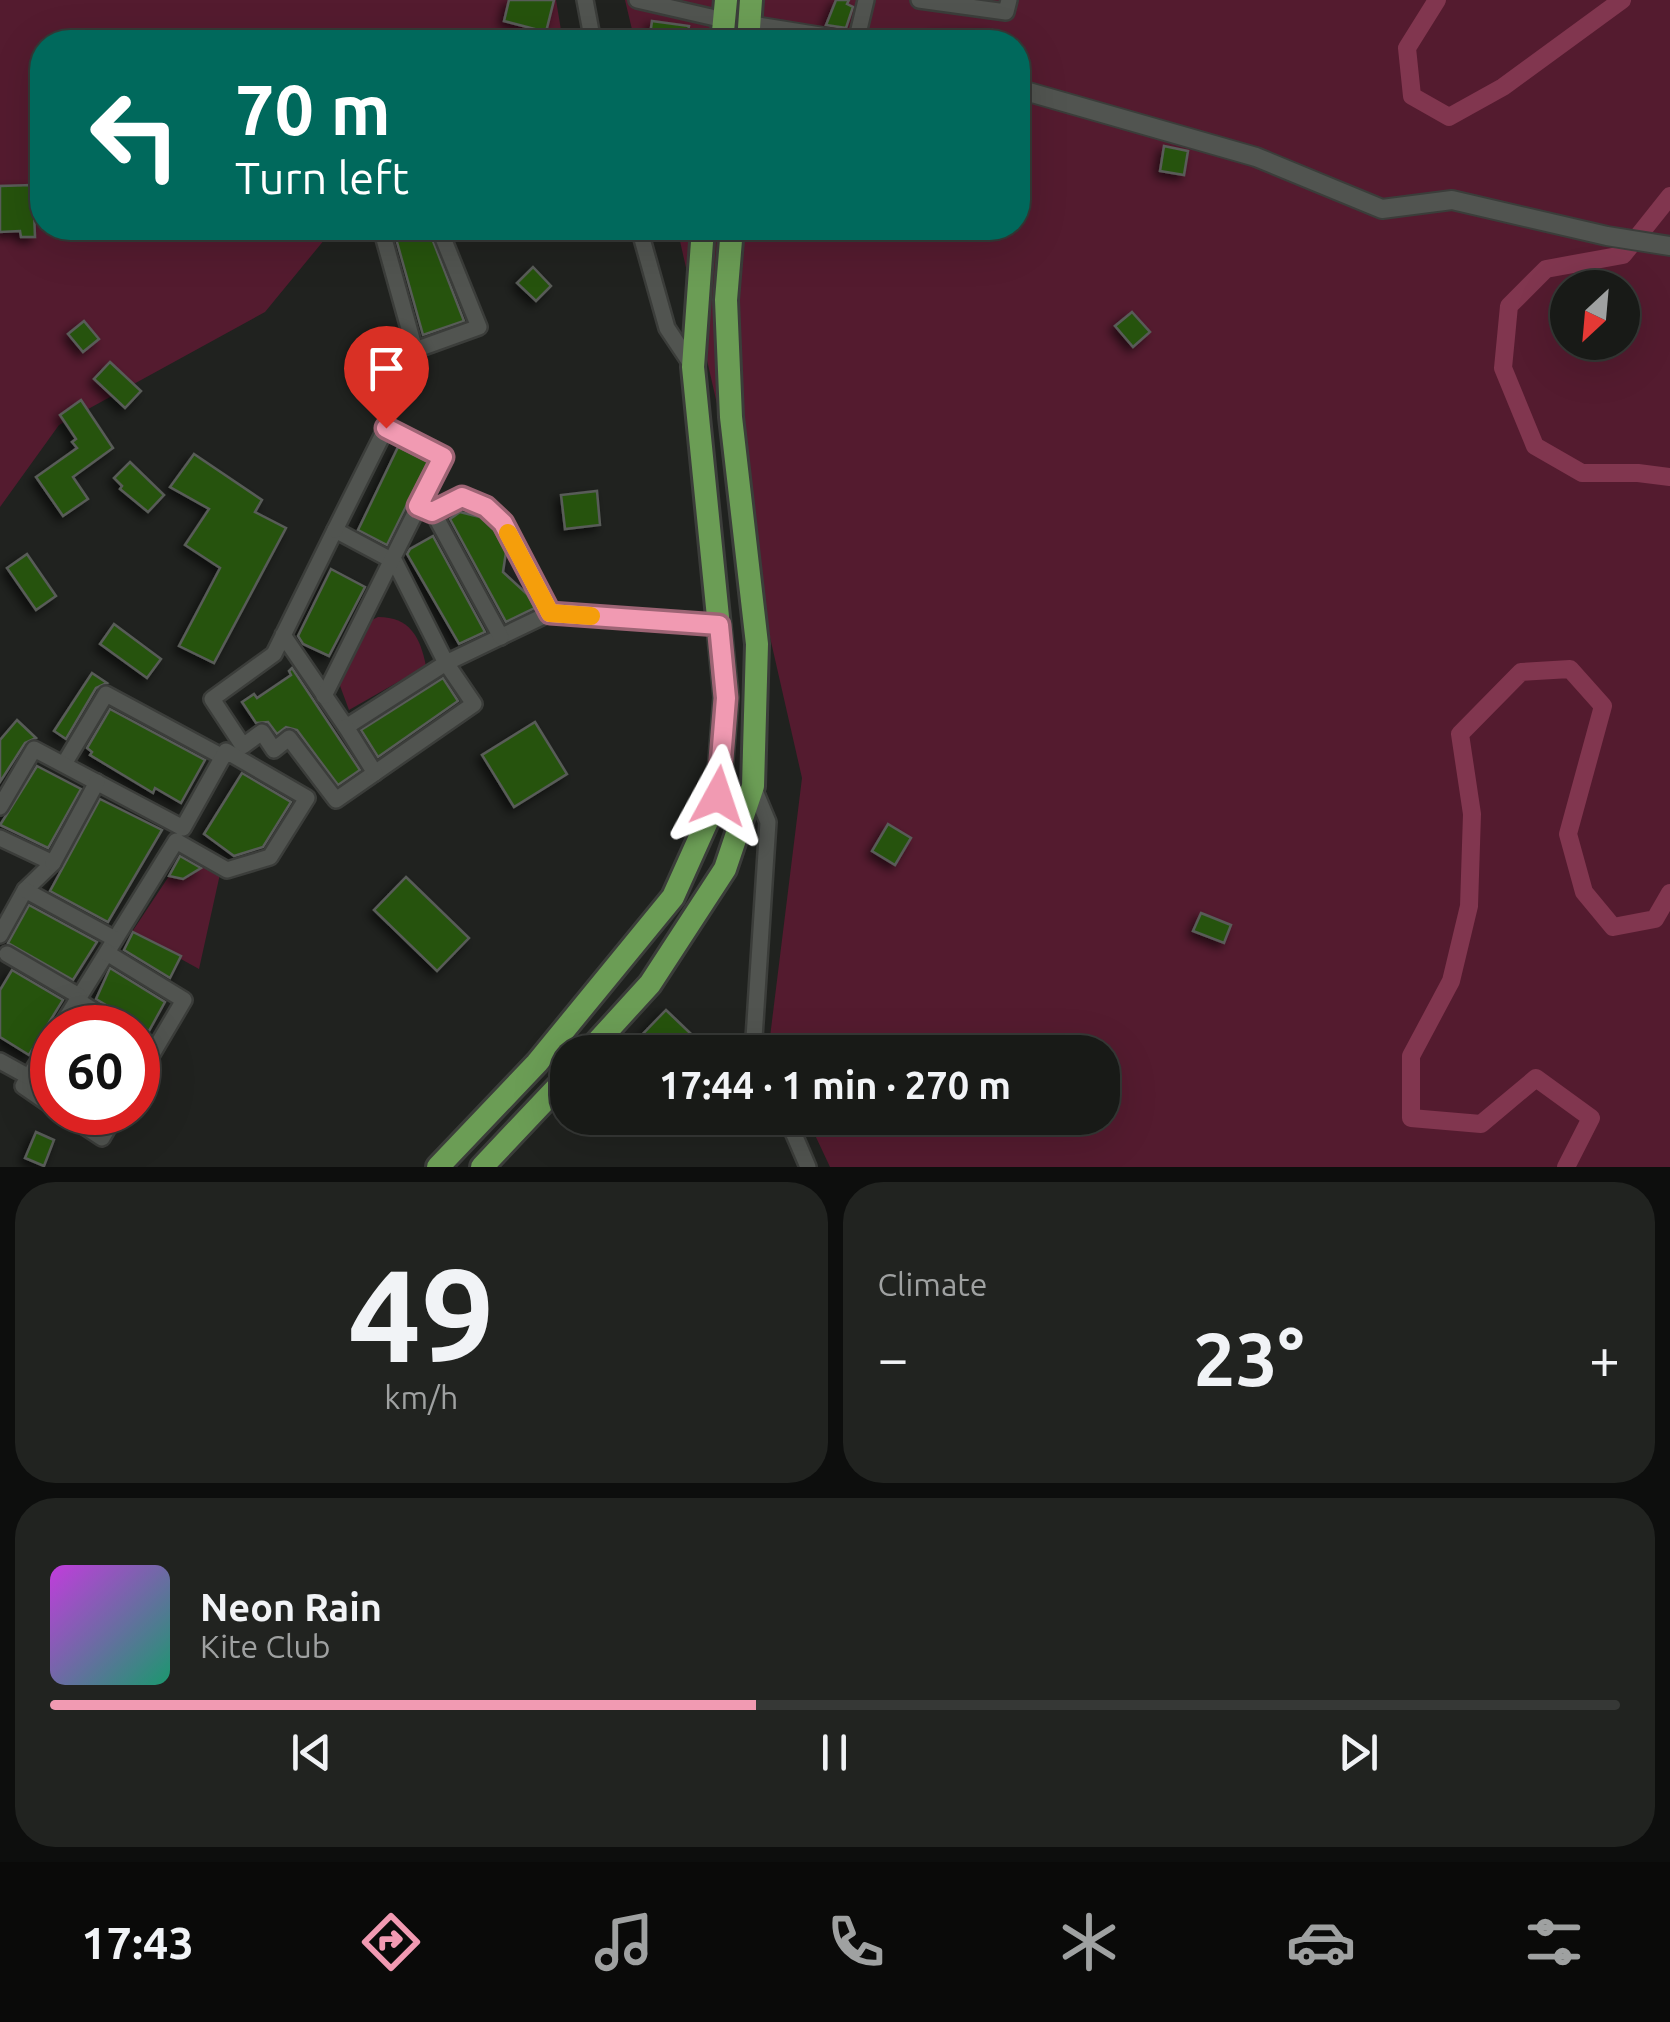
<!DOCTYPE html>
<meta charset="utf-8">
<style>
:root{--surface:#181a17;--page:#212320;--text:#f1f3f6;--muted:#9fa1a1;--line:#363836;--accent:#f19ab2}
body{margin:0;font-family:Ubuntu,sans-serif;background:var(--page);color:var(--text);height:100vh;display:flex;flex-direction:column;font-size:38px;white-space:nowrap}
*{box-sizing:border-box;margin:0}
p{font-size:32px;color:var(--muted)}
.icon{flex:none;width:55px;height:55px;fill:none;stroke:currentColor;stroke-width:2;stroke-linecap:round;stroke-linejoin:round}
.map{position:relative;height:1167px;overflow:hidden}
.drawer{display:flex;flex-direction:column;gap:15px;padding:15px;background:#0d0e0d;flex:1}
.drawer>*{flex:none}
.guide{position:absolute;left:30px;top:30px;width:1000px;height:210px;border-radius:40px;box-shadow:0 10px 40px #0002,0 0 0 2px var(--line);background:#00695c;color:#fff;overflow:hidden}
.needle{width:65px;rotate:206deg}
.buttons{position:absolute;left:1550px;top:270px;display:grid;gap:20px}
.buttons a{display:grid;place-items:center;width:90px;height:90px;border-radius:50%;background:var(--surface);box-shadow:0 10px 40px #0002,0 0 0 2px var(--line);font-size:50px}
.speed{position:absolute;left:30px;top:1005px;display:flex;gap:20px;font-size:50px;font-weight:700;text-align:center}
.speed>*{display:grid;place-content:center;width:130px;height:130px;border-radius:50%;background:var(--surface);box-shadow:0 10px 40px #0002,0 0 0 2px var(--line);line-height:1}
.speed .limit{border:15px solid #d22;background:#fff;color:#111}
.pin{position:absolute;display:grid;place-items:center;width:85px;height:85px;color:#fff;margin:-102px -42px;border-radius:50% 50% 50% 0;rotate:-45deg;box-shadow:0 0 10px #0007}
.pin .icon{rotate:45deg}
.me{position:absolute;width:110px;margin:-55px;rotate:5deg;stroke-linejoin:round;filter:drop-shadow(0 0 8px #0008)}
.turn{display:flex;align-items:center;gap:35px;height:210px;padding:0 40px;font-size:45px}
.turn .icon{width:130px;height:130px;stroke-width:2.5}
.turn b{display:block;font-size:70px;line-height:85px}
.big{font-size:75px;font-weight:600;line-height:1.1}
.drawer .tile{flex:1;display:flex;flex-direction:column;justify-content:center;gap:15px;min-width:0;padding:0 35px;border-radius:40px;background:var(--page)}
.drawer .dial{align-items:center;gap:0}
.dial b{font-size:130px;line-height:1}
.song{display:flex;align-items:center;gap:30px}
.cover{width:120px;height:120px;border-radius:15px;background:linear-gradient(135deg,hsl(290 70% 55%),hsl(160 70% 35%))}
.played{height:10px;border-radius:5px;background:linear-gradient(90deg,var(--accent) 45%,var(--line) 45%)}
.keys{display:flex;justify-content:space-around;direction:ltr}
.heat{display:flex;justify-content:space-between;align-items:center;font-size:55px;direction:ltr}
.drawer .tiles{flex:1;display:grid;gap:15px;grid-template-columns:1fr 1fr}
.tile:last-child{grid-column:span 2}
.trip{position:absolute;left:550px;top:1035px;width:570px;height:100px;border-radius:40px;background:var(--surface);box-shadow:0 10px 40px #0002,0 0 0 2px var(--line);font-weight:600;line-height:100px;text-align:center}
.tabs{display:flex;height:160px;justify-content:space-around;align-items:center;background:#0a0a09;color:var(--muted)}
.tabs .icon{width:70px;height:70px}
.tabs .current{color:var(--accent)}
.tabs b{font-size:45px;color:var(--text)}
.map>svg:first-child{display:block}
</style>
<div class="map">
<svg width="1670" height="1167" viewBox="0 0 1670 1167">
<defs>
<filter id="shadow"><feDropShadow dx="-4.5" dy="4.5" stdDeviation="5" flood-color="#0009"/></filter>
</defs>
<rect width="100%" height="100%" fill="#20221f"/>
<g fill="#541b2f" fill-rule="evenodd">
<polygon points="0,0 556,0 563,42 42,42 42,228 334,228 265,312 59,425 0,507"/>
<path d="M625,0H1670V1167H830L807,1118H1102V1052H777L770,1037L802,778L677,228H1018V42H635ZM1568,288H1622V342H1568Z"/>
<path d="M378,617C410,617 420,637 426,666L349,710L339,683L372,620Z"/>
<path d="M203,866L220,874L199,969L132,932L169,876C184,883 192,876 203,866Z"/>
</g>
<g fill="none" stroke-linecap="round" stroke-linejoin="round">
<g stroke="#81364f" stroke-width="18">
<polyline points="1437,0 1407,48 1412,96 1449,117 1503,87 1622,0"/>
<polyline points="1670,196 1623,255 1546,269 1509,306 1503,368 1535,446 1582,473 1638,473 1670,477"/>
<polyline points="1566,1167 1591,1118 1536,1078 1481,1124 1411,1118 1411,1056 1451,981 1469,906 1472,814 1460,734 1521,672 1570,669 1603,706 1568,834 1584,892 1613,927 1655,919 1670,893"/>
</g>
</g>
<g fill="#275311" stroke="#595c58" stroke-width="2.5" filter="url(#shadow)">
<polygon points="509,0 554,0 546,32 504,21"/>
<polygon points="836,0 849,0 847,4 853,7 846,28 826,25"/>
<polygon points="652,21 689,26 686,42 649,42"/>
<polygon points="992,30 992,42 935,42 934,31"/>
<polygon points="1164,146 1188,151 1184,175 1160,171"/>
<polygon points="33,185 35,237 21,237 20,231 0,232 0,186"/>
<polygon points="397,228 428,228 464,321 423,335 395,235"/>
<polygon points="533,267 551,286 536,301 517,283"/>
<polygon points="1132,312 1150,332 1133,347 1115,326"/>
<polygon points="84,321 99,339 83,352 68,334"/>
<polygon points="110,362 141,391 125,408 94,379"/>
<polygon points="81,400 113,448 73,477 88,499 63,516 36,477 77,448 72,442 76,439 60,415"/>
<polygon points="398,447 428,462 387,545 358,530"/>
<polygon points="194,454 262,500 255,512 286,528 214,663 179,646 220,568 185,545 209,509 170,487"/>
<polygon points="130,462 164,495 148,512 120,489 122,486 114,478"/>
<polygon points="597,491 600,525 565,529 561,495"/>
<polygon points="460,512 480,517 494,530 506,552 503,572 527,594 535,608 506,622 450,519"/>
<polygon points="433,536 485,632 459,644 407,554 410,549"/>
<polygon points="27,554 56,596 36,610 7,568"/>
<polygon points="331,569 365,587 329,656 303,644 298,636"/>
<polygon points="114,624 161,659 147,678 100,644"/>
<polygon points="292,668 360,770 338,785 297,730 286,727 277,734 268,722 256,723 242,702 254,694 257,698 291,675 289,671"/>
<polygon points="92,673 107,683 96,688 66,739 54,731"/>
<polygon points="443,678 458,701 378,757 361,730"/>
<polygon points="110,709 205,760 181,803 155,788 153,793 90,755 92,752 87,748"/>
<polygon points="17,720 36,738 25,743 0,782 0,740"/>
<polygon points="535,722 567,774 514,807 482,755"/>
<polygon points="37,766 81,789 48,848 0,825"/>
<polygon points="242,773 291,802 263,847 234,856 204,834"/>
<polygon points="100,799 162,830 108,922 50,891"/>
<polygon points="888,824 911,838 895,865 872,851"/>
<polygon points="180,856 201,868 183,879 169,876"/>
<polygon points="406,877 469,938 437,971 374,910"/>
<polygon points="29,905 97,942 73,980 8,943"/>
<polygon points="1201,913 1231,925 1224,943 1193,931"/>
<polygon points="133,932 181,956 170,978 124,950"/>
<polygon points="110,968 165,1002 149,1031 140,1026 132,1028 127,1018 96,999"/>
<polygon points="12,970 63,1000 29,1055 0,1037 0,990"/>
<polygon points="666,1010 710,1052 644,1052 634,1043"/>
<polygon points="36,1132 54,1140 44,1166 25,1158"/>
</g>
<g fill="none" stroke-linecap="round" stroke-linejoin="round">
<defs>
<g id="minor">
<polyline points="585,0 593,42"/>
<polyline points="637,0 724,20"/>
<polyline points="919,0 1006,12 1009,0"/>
<polyline points="856,42 866,0"/>
<polyline points="381,228 415,350 479,327 439,228"/>
<polyline points="639,228 667,328 693,367"/>
<polyline points="283,635 346,727 446,663 474,704 336,800 289,738 274,750 262,732 243,746 212,699 274,654 335,530 395,562 446,663 550,613 719,625"/>
<polyline points="501,637 433,512 462,497 486,507 503,523 550,613"/>
<polyline points="324,696 443,457 386,428 335,530"/>
<polyline points="346,727 375,773"/>
<polyline points="64,764 106,694 223,757"/>
<polyline points="753,786 768,822 754,1038 760,1052"/>
<polyline points="0,807 34,749 183,828 226,751 307,798 270,857 227,870 176,841 60,1028"/>
<polyline points="0,838 53,863 25,890 0,935"/>
<polyline points="53,863 97,782"/>
<polyline points="25,890 115,939"/>
<polyline points="107,953 184,1000 138,1078"/>
<polyline points="7,954 79,996"/>
<polyline points="77,1000 121,1028"/>
<polyline points="138,1037 155,1048"/>
<polyline points="52,1040 23,1086 52,1106"/>
<polyline points="0,1061 29,1077"/>
<polyline points="63,1112 102,1138 117,1112"/>
<polyline points="787,1118 808,1167"/>
</g>
<g id="tertiary">
<polyline points="749,25 854,42"/>
<polyline points="1018,89 1256,157 1382,209 1452,200 1607,236 1670,246"/>
</g>
<g id="primary">
<polyline points="722,42 726,0"/>
<polyline points="748,42 751,0"/>
<polyline points="588,1052 650,984 725,869 753,786 757,644 731,417 726,300 732,228"/>
<polyline points="438,1167 537,1063 673,897 718,797 726,697 693,367 703,228"/>
<polyline points="482,1167 568,1076"/>
</g>
</defs>
<use href="#minor" stroke="#3b3d3a" stroke-width="20"/>
<use href="#tertiary" stroke="#3b3d3a" stroke-width="22"/>
<use href="#primary" stroke="#3b3d3a" stroke-width="28"/>
<use href="#minor" stroke="#515450" stroke-width="15"/>
<use href="#tertiary" stroke="#515450" stroke-width="18"/>
<use href="#primary" stroke="#6b9d55" stroke-width="22"/>
</g>
<g fill="none" stroke-linecap="round" stroke-linejoin="round">
<defs>
<polyline id="route" points="386,428 443,457 418,506 432,512 462,497 486,507 503,523 550,613 719,625 726,698 718,796"/>
</defs>
<use href="#route" stroke="#9d6474" stroke-width="25"/>
<use href="#route" stroke="#f19ab2" stroke-width="18"/>
<polyline stroke="#f59e0b" stroke-width="18" points="508,533 550,613 591,616"/>
</g>
</svg>
<div class="buttons">
<a><svg class="needle" viewBox="-14 -14 28 28"><path d="M0-13l5 13h-10z" fill="#e53935"/><path d="M0 13l5-13h-10z" fill="#9fa1a1"/></svg></a>
</div>
<div class="speed"><div class="limit">60</div></div>
<div class="pin" style="left:386px;top:428px;background:#d93025"><svg class="icon" aria-label="arrive" viewBox="0 0 24 24"><path d="M6 21V4h12l-3 4 3 4H6"/></svg></div>
<svg class="me" style="left:718px;top:796px" viewBox="-20 -20 40 40"><path d="M0-17L14 15 0 8-14 15z" fill="#f19ab2" stroke="#fff" stroke-width="4"/></svg>
<div class="trip">17:44 · 1 min · 270 m</div>
<div class="guide">
<div class="turn"><svg class="icon" aria-label="left" viewBox="0 0 24 24"><path d="M17 20v-9H6M10 6l-5 5 5 5"/></svg><div><b>70 m</b>Turn left</div></div>
</div>
</div>
<section class="drawer">
<div class="tiles">
<div class="tile dial"><b>49</b><p>km/h</p></div>
<div class="tile"><p>Climate</p>
<div class="heat"><a>−</a><b class="big">23°</b><a>+</a></div>
</div>
<div class="tile">
<div class="song"><i class="cover"></i><div><b>Neon Rain</b><p>Kite Club</p></div></div>
<div class="played"></div>
<div class="keys"><svg class="icon" aria-label="previous" viewBox="0 0 24 24"><path d="M18 5L8 12l10 7zM5 5v14"/></svg><svg class="icon" aria-label="pause" viewBox="0 0 24 24"><path d="M8 5v14M16 5v14"/></svg><svg class="icon" aria-label="next" viewBox="0 0 24 24"><path d="M6 5l10 7-10 7zM19 5v14"/></svg></div>
</div>
</div>
</section>
<nav class="tabs">
<b>17:43</b>
<svg class="icon current" aria-label="directions" viewBox="0 0 24 24"><path d="M12 3l9 9-9 9-9-9zM9 14v-3h6M13 9l2 2-2 2"/></svg>
<svg class="icon" aria-label="music" viewBox="0 0 24 24"><path d="M9 18V5l10-2v13"/><circle cx="6" cy="18" r="3"/><circle cx="16" cy="16" r="3"/></svg>
<svg class="icon" aria-label="phone" viewBox="0 0 24 24"><path d="M5 4h4l2 5-3 2q2 4 5 5l2-3 5 2v4C11 20 4 13 5 4z"/></svg>
<svg class="icon" aria-label="climate" viewBox="0 0 24 24"><path d="M12 3v18M4 7l16 10M4 17L20 7"/></svg>
<svg class="icon" aria-label="car" viewBox="0 0 24 24"><path d="M5 17H2v-5l4-1 3-4h7l3 4 3 1v5h-3M9 17h6M6 11h13"/><circle cx="7" cy="17" r="2"/><circle cx="17" cy="17" r="2"/></svg>
<svg class="icon" aria-label="filters" viewBox="0 0 24 24"><path d="M4 7h16M4 17h16"/><circle cx="9" cy="7" r="2"/><circle cx="15" cy="17" r="2"/></svg>
</nav>
